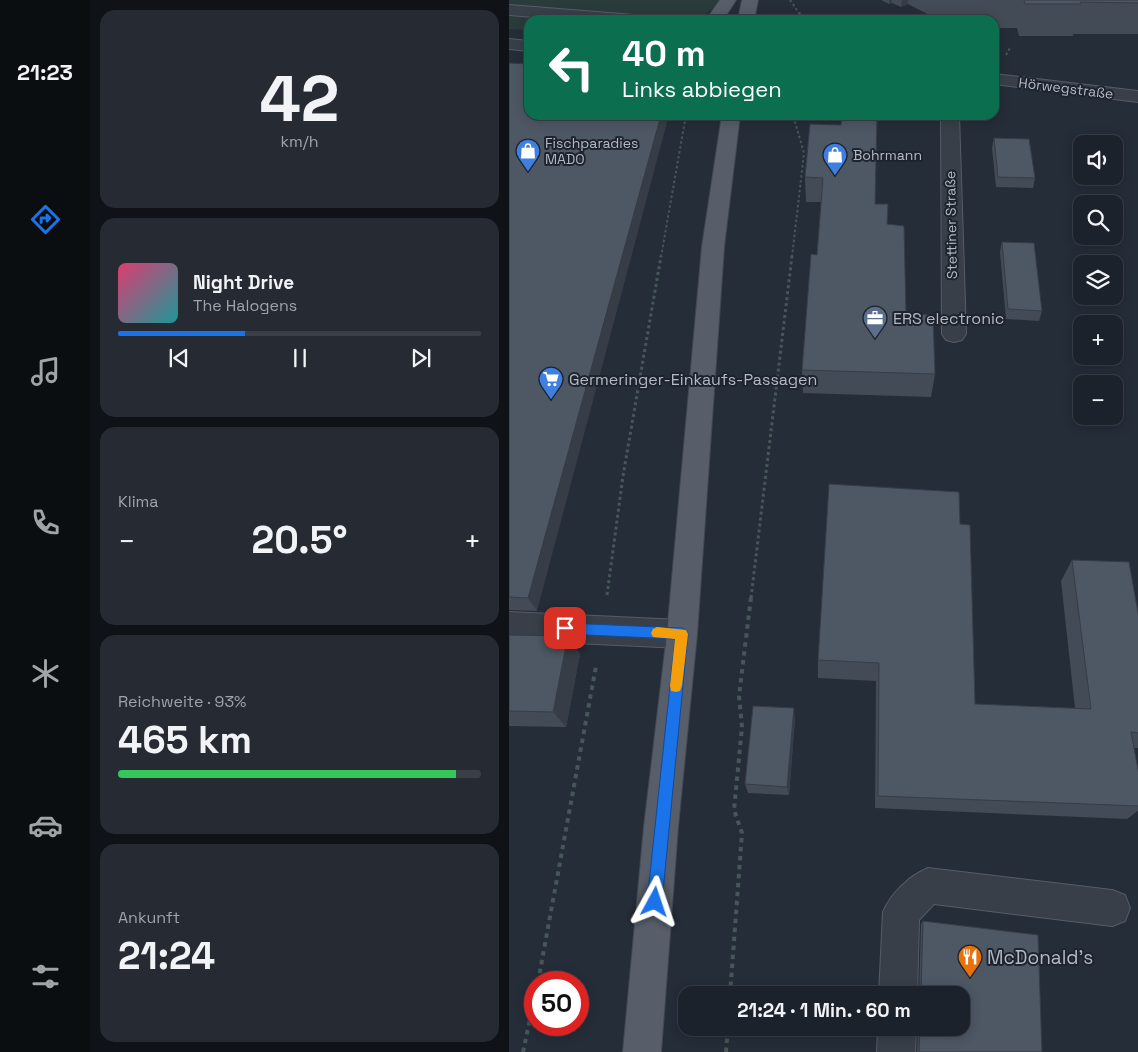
<!DOCTYPE html>
<html lang="de">
<meta charset="utf-8">
<style>
:root{--surface:#1c222b;--page:#252a33;--text:#f1f3f6;--muted:#a0a4a9;--line:#3a3f47;--accent:#1a73e8}
body{margin:0;font-family:"Space Grotesk",sans-serif;background:var(--page);color:var(--text);height:100vh;display:flex;flex-direction:column;font-size:19px;white-space:nowrap}
*{box-sizing:border-box;margin:0}
p{font-size:16px;color:var(--muted)}
.icon{flex:none;width:28px;height:28px;fill:none;stroke:currentColor;stroke-width:2;stroke-linecap:round;stroke-linejoin:round}
.map{position:relative;flex:1;overflow:hidden}
.sheet{display:flex;flex-direction:column;gap:10px;padding:10px;background:#0f1318;width:419px}
.sheet>*{flex:none}
.hud{position:absolute;left:15px;top:15px;width:475px;height:105px;border-radius:15px;box-shadow:0 2px 12px #0003,0 0 0 1px var(--line);background:#0b6e4f;color:#fff;overflow:hidden}
.controls{position:absolute;left:564px;top:135px;display:grid;gap:10px}
.controls a{display:grid;place-items:center;width:50px;height:50px;border-radius:10px;background:var(--surface);box-shadow:0 2px 12px #0003,0 0 0 1px var(--line);font-size:25px}
.speed{position:absolute;left:15px;top:971px;display:flex;gap:10px;font-size:25px;font-weight:700;text-align:center}
.speed>*{display:grid;place-content:center;width:65px;height:65px;border-radius:50%;background:var(--surface);box-shadow:0 2px 12px #0003,0 0 0 1px var(--line);line-height:1}
.speed .limit{border:8px solid #d22;background:#fff;color:#111}
.pin{position:absolute;display:grid;place-items:center;width:42px;height:42px;color:#fff;margin:-21px;border-radius:10px;box-shadow:0 2px 8px #0006}
.me{position:absolute;width:55px;margin:-28px;rotate:5deg;stroke-linejoin:round;filter:drop-shadow(0 0 4px #0008)}
.turn{display:flex;align-items:center;gap:18px;height:105px;padding:0 15px;font-size:22px}
.turn .icon{width:65px;height:65px;stroke-width:2.5}
.turn b{display:block;font-size:35px;line-height:42px}
.big{font-size:38px;font-weight:600;line-height:1.1}
.sheet .card{flex:1;display:flex;flex-direction:column;justify-content:center;gap:8px;min-width:0;padding:0 18px;border-radius:15px;background:var(--page)}
.sheet .dial{align-items:center;gap:0}
.dial b{font-size:65px;line-height:1}
.song{display:flex;align-items:center;gap:15px}
.cover{width:60px;height:60px;border-radius:8px;background:linear-gradient(135deg,hsl(340 70% 55%),hsl(180 70% 35%))}
.played{height:5px;border-radius:2px;background:linear-gradient(90deg,var(--accent) 35%,var(--line) 35%)}
.keys{display:flex;justify-content:space-around;direction:ltr}
.heat{display:flex;justify-content:space-between;align-items:center;font-size:28px;direction:ltr}
.charge{height:8px;border-radius:4px;background:linear-gradient(90deg,#34c759 93%,var(--line) 0)}
.trip{position:absolute;left:169px;top:986px;width:292px;height:50px;border-radius:15px;background:var(--surface);box-shadow:0 2px 12px #0003,0 0 0 1px var(--line);font-weight:600;line-height:50px;text-align:center}
main{display:flex;flex:1;min-height:0}
.tab-bar{display:flex;flex-direction:column;width:90px;justify-content:space-around;align-items:center;background:#0b0e11;color:var(--muted)}
.tab-bar .icon{width:35px;height:35px}
.tab-bar .selected{color:var(--accent)}
.tab-bar b{font-size:22px;color:var(--text)}
.map>svg:first-child{display:block}
</style>
<main>
<nav class="tab-bar">
<b>21:23</b>
<svg class="icon selected" aria-label="directions" viewBox="0 0 24 24"><path d="M12 3l9 9-9 9-9-9zM9 14v-3h6M13 9l2 2-2 2"/></svg>
<svg class="icon" aria-label="music" viewBox="0 0 24 24"><path d="M9 18V5l10-2v13"/><circle cx="6" cy="18" r="3"/><circle cx="16" cy="16" r="3"/></svg>
<svg class="icon" aria-label="phone" viewBox="0 0 24 24"><path d="M5 4h4l2 5-3 2q2 4 5 5l2-3 5 2v4C11 20 4 13 5 4z"/></svg>
<svg class="icon" aria-label="climate" viewBox="0 0 24 24"><path d="M12 3v18M4 7l16 10M4 17L20 7"/></svg>
<svg class="icon" aria-label="car" viewBox="0 0 24 24"><path d="M5 17H2v-5l4-1 3-4h7l3 4 3 1v5h-3M9 17h6M6 11h13"/><circle cx="7" cy="17" r="2"/><circle cx="17" cy="17" r="2"/></svg>
<svg class="icon" aria-label="filters" viewBox="0 0 24 24"><path d="M4 7h16M4 17h16"/><circle cx="9" cy="7" r="2"/><circle cx="15" cy="17" r="2"/></svg>
</nav>
<section class="sheet">
<div class="card dial"><b>42</b><p>km/h</p></div>
<div class="card">
<div class="song"><i class="cover"></i><div><b>Night Drive</b><p>The Halogens</p></div></div>
<div class="played"></div>
<div class="keys"><svg class="icon" aria-label="previous" viewBox="0 0 24 24"><path d="M18 5L8 12l10 7zM5 5v14"/></svg><svg class="icon" aria-label="pause" viewBox="0 0 24 24"><path d="M8 5v14M16 5v14"/></svg><svg class="icon" aria-label="next" viewBox="0 0 24 24"><path d="M6 5l10 7-10 7zM19 5v14"/></svg></div>
</div>
<div class="card"><p>Klima</p>
<div class="heat"><a>−</a><b class="big">20.5°</b><a>+</a></div>
</div>
<div class="card"><p>Reichweite · 93%</p><b class="big">465 km</b><div class="charge"></div></div>
<div class="card"><p>Ankunft</p><b class="big">21:24</b></div>
</section>
<div class="map">
<svg width="630" height="1052" viewBox="0 0 630 1052">
<rect width="100%" height="100%" fill="#252d39"/>
<polygon fill="#2a3b3c" points="0,0 211,0 210,3 189,20 20,20 20,30 0,29"/>
<g fill="none" stroke-linecap="round" stroke-linejoin="round">
<defs>
<g id="minor">
<polygon points="0,5 125,15 131,16 133,20 63,20 0,15"/>
<polygon points="0,39 20,41 20,51 0,49"/>
<polygon points="485,74 630,91 630,102 485,84"/>
<polygon points="432,115 450,115 457,334 453,340 445,342 437,340 433,334"/>
<polygon points="0,612 173,620 184,624 188,634 184,644 173,648 0,640"/>
<path d="M419,868L603,890L616,895L621,908L616,921L603,926L425,904L410,920L408,995H370L374,912C382,893 400,876 419,868Z"/>
<polygon points="369,1028 407,1028 406,1052 368,1052"/>
</g>
<g id="major">
<polygon points="211,0 227,0 214,20 197,20"/>
<polygon points="233,0 249,0 245,20 229,20"/>
<polygon points="213,115 231,115 215,247 188,634 169,827 152,1052 114,1052 135,827 158,634 193,247"/>
</g>
</defs>
<use href="#minor" stroke="#575d67" stroke-width="2"/>
<use href="#major" stroke="#424852" stroke-width="2"/>
<g stroke="#475659" stroke-width="2" stroke-dasharray="2.5 2.5" stroke-linecap="butt">
<polyline points="281,0 290,13 304,20"/>
<polyline points="289,20 290,13"/>
<polyline points="497,55 501,48"/>
<polyline points="152,257 177,115"/>
<polyline points="283,257 295,153 284,115"/>
</g>
<g stroke="#475659" stroke-width="3" stroke-dasharray="3 3" stroke-linecap="butt">
<polyline points="98,595 114,476 152,256"/>
<polyline points="242,598 283,256"/>
</g>
<g stroke="#475659" stroke-width="4" stroke-dasharray="4.5 4.5" stroke-linecap="butt">
<polyline points="29,982 87,666"/>
<polyline points="221,995 233,833 225,810 233,727 230,696 242,597"/>
<polyline points="14,1052 26,996"/>
<polyline points="217,1052 219,1028"/>
</g>
<use href="#minor" fill="#393f49" fill-rule="evenodd"/>
<use href="#major" fill="#575e69" fill-rule="evenodd"/>
</g>
<g fill="#434b56">
<polygon points="372,0 630,0 630,34 564,34 564,36 510,36 508,28 485,28 485,20 430,20 399,4 392,7 383,3 380,4"/>
<polygon points="0,63 28,611 0,610"/>
<polygon points="301,124 366,204 378,224 397,314 426,374 422,397 294,393 293,370 308,255 312,202 297,202 296,177"/>
<polygon points="485,138 526,178 524,188 487,187 483,148"/>
<polygon points="493,242 533,311 530,321 497,319 491,252"/>
<polygon points="451,524 466,704 566,708 552,581 563,560 630,618 630,748 625,748 630,775 630,810 618,819 366,808 367,681 309,678 309,660"/>
<polygon points="0,635 71,654 57,727 0,726"/>
<polygon points="286,719 280,795 239,793 236,784"/>
<polygon points="414,921 533,1052 408,1052 409,1028 406,1028 452,1028 410,995 412,924"/>
</g>
<g fill="#373d46">
<polygon points="380,0 383,0 383,3 380,4"/>
<polygon points="393,0 399,0 399,4 392,7"/>
<polygon points="152,115 160,115 28,611 19,598"/>
<polygon points="59,636 71,654 57,727 44,712"/>
<polygon points="285,708 286,719 280,795 278,787"/>
</g>
<g fill="#4e5764" stroke="#373d46">
<polygon points="515,0 630,0 630,3 571,2 572,4 516,4"/>
<polygon points="0,63 20,64 20,115 152,115 19,598 0,597"/>
<polygon points="333,115 368,115 366,204 379,204 378,224 395,226 397,314 424,315 426,374 293,370 302,254 308,255 314,178 296,177 301,124 332,125"/>
<polygon points="485,138 520,139 526,178 489,177"/>
<polygon points="493,242 525,243 533,311 499,309"/>
<polygon points="320,484 450,492 451,524 461,525 466,704 582,709 563,560 620,562 630,618 630,733 622,732 630,775 630,806 369,796 370,663 309,660"/>
<polygon points="0,635 59,636 44,712 0,711"/>
<polygon points="244,706 285,708 278,787 236,784"/>
<polygon points="414,921 529,935 533,1052 410,1052 411,1028 409,1028 452,1028 452,995 408,995 412,994"/>
</g>
<polygon fill="#1a73e8" stroke="#114b97" points="56,623 173,628 177,630 179,634 153,902 151,907 146,909 140,907 138,902 166,639 56,634 52,632 50,628 52,624"/>
<polygon fill="#f59e0b" points="148,627 177,630 179,634 173,686 171,691 167,692 162,691 161,686 166,639 144,637 142,633 144,629"/>
<defs>
<symbol id="shop-pin" viewBox="-11 -11 22 30"><path d="M0 17L-7.5 6A9.5 9.5 0 1 1 7.5 6Z" fill="#3f7fe0" stroke="#1e242e"/><path d="M-5-2.5h2.3a2.7 3.5 0 0 1 5.4 0H5L5.5 6h-11ZM-1.5-2.5h3a1.5 2.3 0 0 0-3 0Z" fill="#fff"/></symbol>
<symbol id="office-pin" viewBox="-11 -11 22 30"><path d="M0 17L-7.5 6A9.5 9.5 0 1 1 7.5 6Z" fill="#5c6f8a" stroke="#1e242e"/><path d="M-6-3h4V-5.5h4V-3h4V5H-6ZM-1-4.5V-3h2v-1.5ZM-6 0V1H6V0Z" fill="#fff"/></symbol>
<symbol id="supermarket-pin" viewBox="-11 -11 22 30"><path d="M0 17L-7.5 6A9.5 9.5 0 1 1 7.5 6Z" fill="#3f7fe0" stroke="#1e242e"/><path d="M-6-5.5h2.5l.6 2H6L4.5 2H-2.5L-4.4-4H-6ZM-1.5 3.2a1.3 1.3 0 1 0 .1 0ZM3 3.2a1.3 1.3 0 1 0 .1 0Z" fill="#fff"/></symbol>
<symbol id="restaurant-pin" viewBox="-11 -11 22 30"><path d="M0 17L-7.5 6A9.5 9.5 0 1 1 7.5 6Z" fill="#e8710a" stroke="#1e242e"/><path d="M-5-6h1v4h1v-4h1v4h1v-4h1v5L-1.5 .5V6h-2V.5L-5-1ZM5-6V6H3V1.5H1.5Q1.5-4 5-6Z" fill="#fff"/></symbol>
</defs>
<g fill-rule="evenodd">
<use href="#shop-pin" x="5" y="137" width="28" height="38"/>
<use href="#shop-pin" x="312" y="141" width="28" height="38"/>
<use href="#office-pin" x="352" y="304" width="28" height="38"/>
<use href="#supermarket-pin" x="28" y="365" width="28" height="38"/>
<use href="#restaurant-pin" x="447" y="943" width="28" height="38"/>
</g>
<g text-anchor="middle" dominant-baseline="central" stroke-width="4" stroke-linejoin="round" paint-order="stroke">
<g font-size="14" fill="#b4bac5" stroke="#1e242e">
<text transform="translate(557 88) rotate(7)">Hörwegstraße</text>
<text transform="translate(442 225) rotate(-91)">Stettiner Straße</text>
</g>
<g font-size="14" fill="#b4bac5" stroke="#1e242e" text-anchor="start">
<text x="36" y="143">Fischparadies<tspan x="36" dy="16">MADO</tspan></text>
<text x="344" y="155">Bohrmann</text>
</g>
<g font-size="16" fill="#b4bac5" stroke="#1e242e" text-anchor="start">
<text x="384" y="318">ERS electronic</text>
<text x="60" y="379">Germeringer-Einkaufs-Passagen</text>
</g>
<g font-size="19" fill="#b4bac5" stroke="#1e242e" text-anchor="start">
<text x="478" y="957">McDonald's</text>
</g>
</g>
</svg>
<div class="controls">
<a><svg class="icon" aria-label="sound" viewBox="0 0 24 24"><path d="M4 9h4l5-4v14l-5-4H4zM17 9q2 3 0 6"/></svg></a>
<a><svg class="icon" aria-label="search" viewBox="0 0 24 24"><circle cx="10" cy="10" r="6"/><path d="M15 15l6 6"/></svg></a>
<a><svg class="icon" aria-label="layers" viewBox="0 0 24 24"><path d="M12 4l9 5-9 5-9-5zM3 14l9 5 9-5"/></svg></a>
<a>+</a>
<a>−</a>
</div>
<div class="speed"><div class="limit">50</div></div>
<div class="pin" style="left:56px;top:628px;background:#d93025"><svg class="icon" aria-label="arrive" viewBox="0 0 24 24"><path d="M6 21V4h12l-3 4 3 4H6"/></svg></div>
<svg class="me" style="left:146px;top:902px" viewBox="-20 -20 40 40"><path d="M0-17L14 15 0 8-14 15z" fill="#1a73e8" stroke="#fff" stroke-width="4"/></svg>
<div class="trip">21:24 · 1 Min. · 60 m</div>
<div class="hud">
<div class="turn"><svg class="icon" aria-label="left" viewBox="0 0 24 24"><path d="M17 20v-9H6M10 6l-5 5 5 5"/></svg><div><b>40 m</b>Links abbiegen</div></div>
</div>
</div>
</main>
